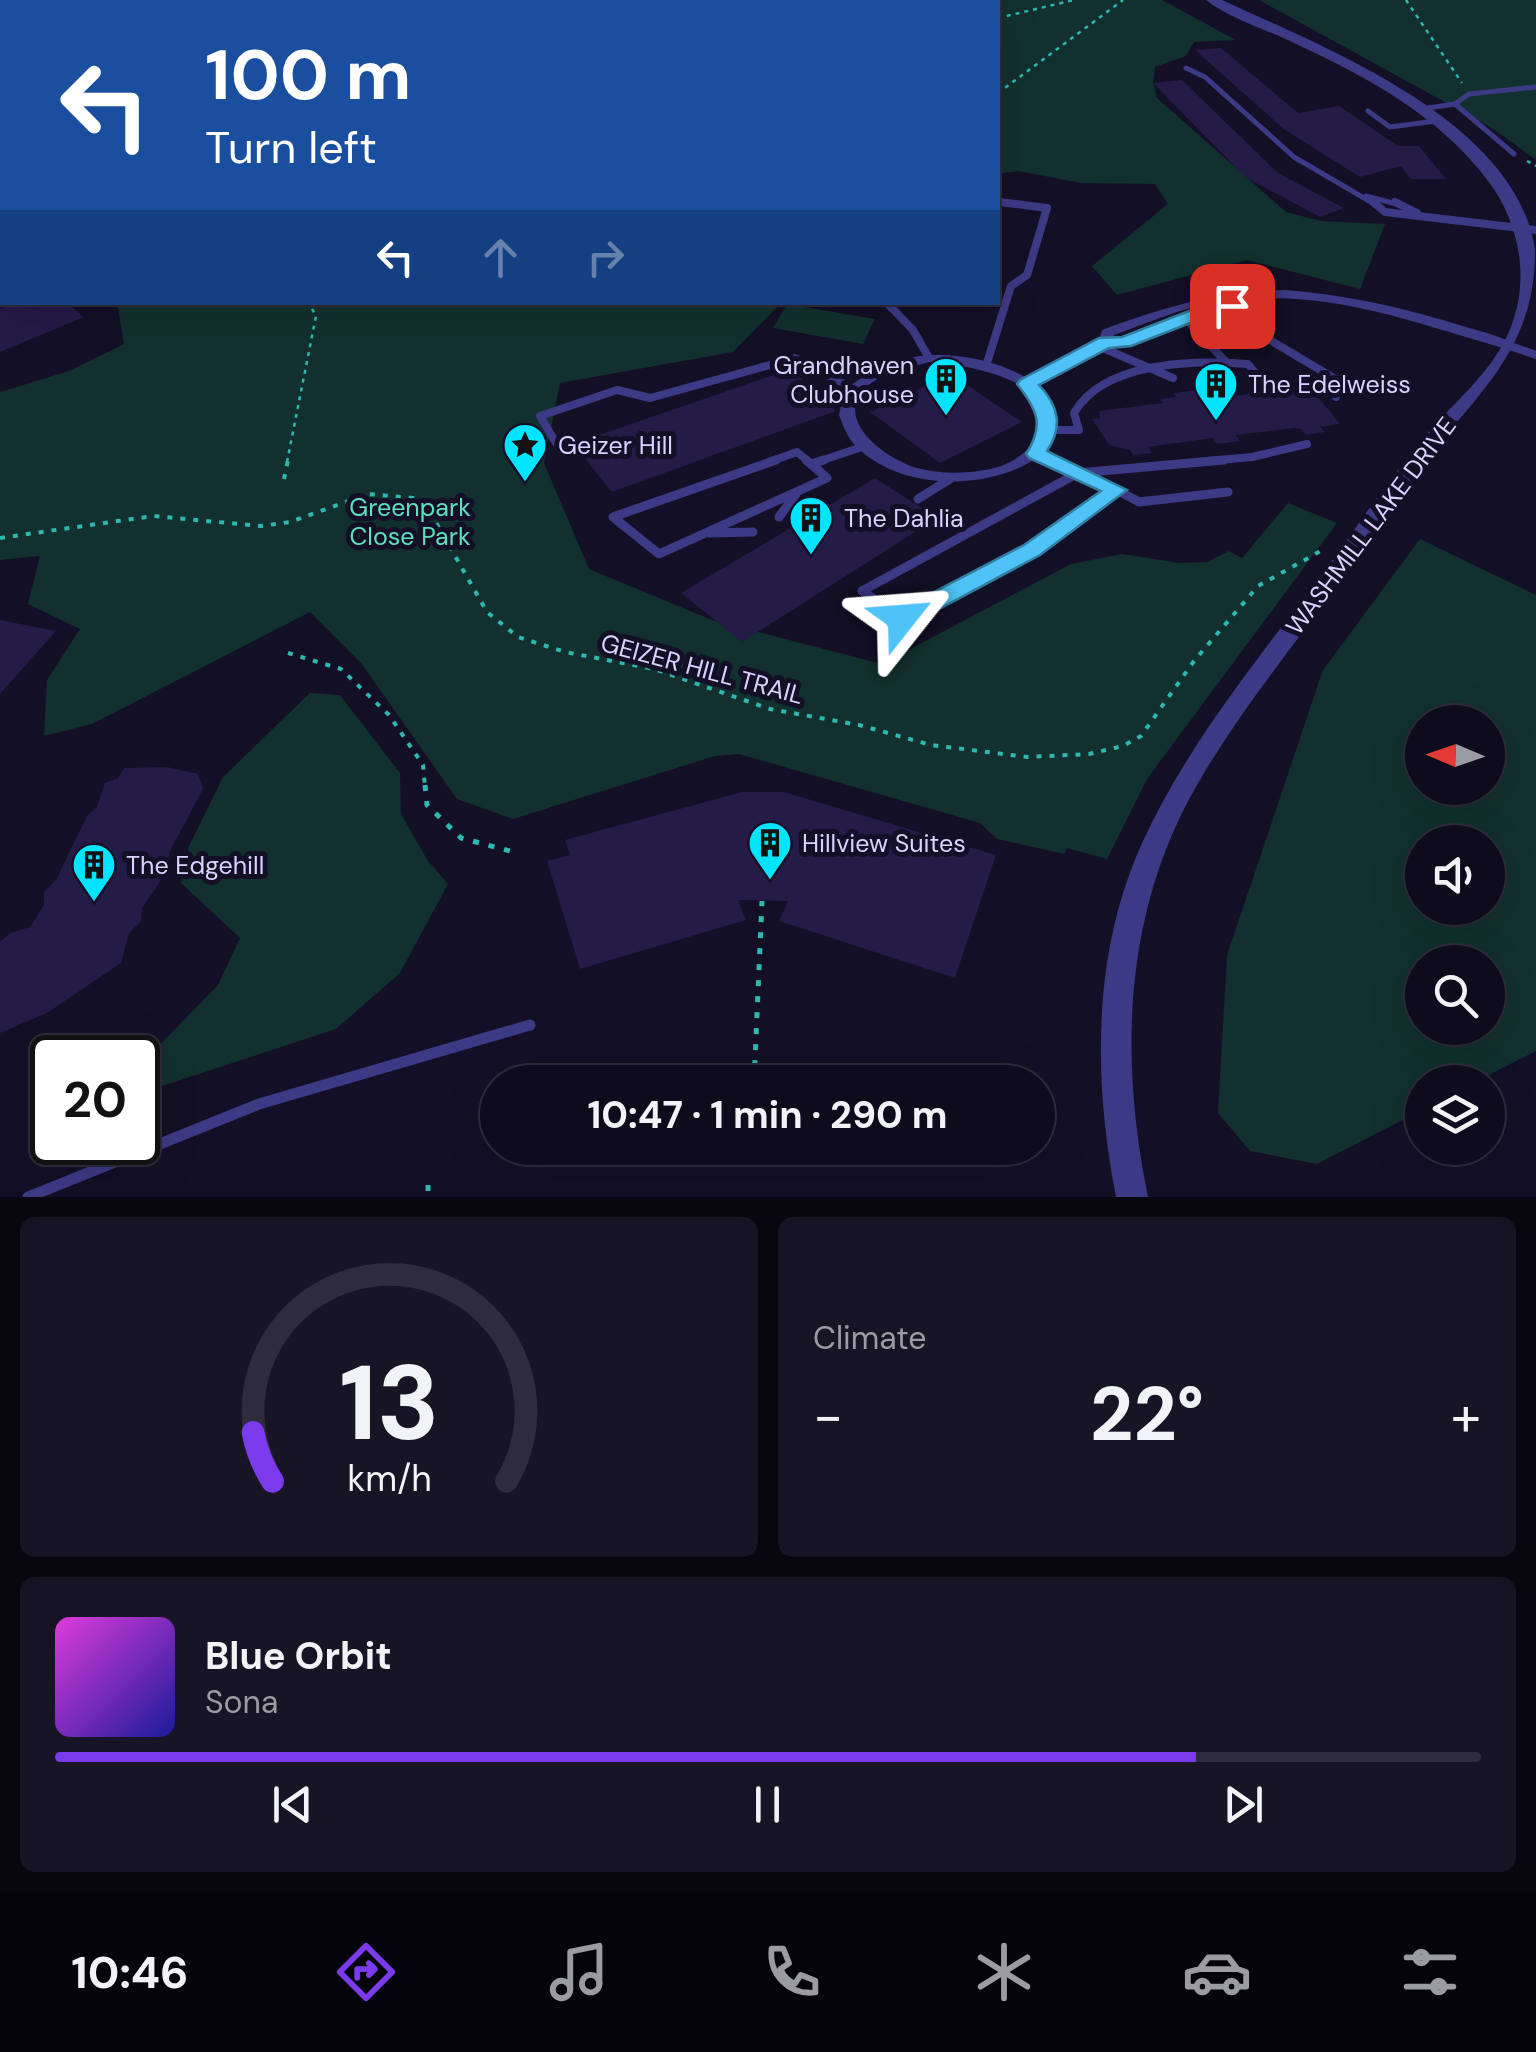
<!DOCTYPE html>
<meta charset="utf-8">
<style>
:root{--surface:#0e0b1c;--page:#171425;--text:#f1f3f6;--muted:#9b9ba3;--line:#2e2b3b;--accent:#7c3aed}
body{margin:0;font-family:"DM Sans",sans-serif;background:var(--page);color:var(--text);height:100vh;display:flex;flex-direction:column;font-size:38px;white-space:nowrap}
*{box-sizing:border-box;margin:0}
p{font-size:32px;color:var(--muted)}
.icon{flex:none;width:55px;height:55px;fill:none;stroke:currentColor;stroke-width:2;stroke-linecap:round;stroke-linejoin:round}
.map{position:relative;height:1197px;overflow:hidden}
.panel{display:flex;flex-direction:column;gap:20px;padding:20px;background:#08060f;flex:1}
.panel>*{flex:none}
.top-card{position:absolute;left:0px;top:0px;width:1000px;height:305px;box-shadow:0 10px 40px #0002,0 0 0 2px var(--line);background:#1a4fa0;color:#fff;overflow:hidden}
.needle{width:65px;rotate:272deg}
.controls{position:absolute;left:1405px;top:705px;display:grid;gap:20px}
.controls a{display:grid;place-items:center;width:100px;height:100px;border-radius:50%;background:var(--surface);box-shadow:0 10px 40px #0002,0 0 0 2px var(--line);font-size:50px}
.speed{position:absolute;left:30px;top:1035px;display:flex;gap:20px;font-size:50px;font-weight:700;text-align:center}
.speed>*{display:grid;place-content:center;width:130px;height:130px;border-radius:50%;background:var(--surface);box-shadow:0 10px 40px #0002,0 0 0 2px var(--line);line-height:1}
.speed .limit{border:5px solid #111;border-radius:15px;background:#fff;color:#111}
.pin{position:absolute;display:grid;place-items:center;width:85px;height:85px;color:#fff;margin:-42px;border-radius:20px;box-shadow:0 5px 15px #0006}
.me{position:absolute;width:110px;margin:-55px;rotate:62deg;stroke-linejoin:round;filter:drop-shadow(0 0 8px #0008)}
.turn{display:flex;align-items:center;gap:35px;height:210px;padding:0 40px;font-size:45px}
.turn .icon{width:130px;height:130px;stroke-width:2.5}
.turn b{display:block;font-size:70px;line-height:85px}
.lanes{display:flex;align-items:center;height:95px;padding:0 40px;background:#0003;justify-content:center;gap:50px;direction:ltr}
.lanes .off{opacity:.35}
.big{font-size:75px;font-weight:700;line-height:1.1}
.panel .card{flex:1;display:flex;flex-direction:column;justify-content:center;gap:15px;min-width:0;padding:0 35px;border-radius:15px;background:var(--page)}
.panel .dial{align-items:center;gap:0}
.dial svg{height:260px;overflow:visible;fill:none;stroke:var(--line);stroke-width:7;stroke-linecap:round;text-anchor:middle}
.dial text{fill:var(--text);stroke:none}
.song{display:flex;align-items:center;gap:30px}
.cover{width:120px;height:120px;border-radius:15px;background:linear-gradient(135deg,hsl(300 70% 55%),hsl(240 70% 35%))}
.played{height:10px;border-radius:5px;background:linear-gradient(90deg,var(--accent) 80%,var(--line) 80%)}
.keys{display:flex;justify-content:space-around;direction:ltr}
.heat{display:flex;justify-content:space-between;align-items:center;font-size:55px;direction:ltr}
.panel .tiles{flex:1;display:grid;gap:20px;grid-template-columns:1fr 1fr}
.card:last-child{grid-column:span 2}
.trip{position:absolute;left:480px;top:1065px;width:575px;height:100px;border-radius:50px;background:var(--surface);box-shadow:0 10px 40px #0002,0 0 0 2px var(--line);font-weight:700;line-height:100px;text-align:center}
.menu{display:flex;height:160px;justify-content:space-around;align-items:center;background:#06040b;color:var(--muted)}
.menu .icon{width:70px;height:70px}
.menu .current{color:var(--accent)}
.menu b{font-size:45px;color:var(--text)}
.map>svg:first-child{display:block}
</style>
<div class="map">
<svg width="1536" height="1197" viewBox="0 0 1536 1197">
<rect width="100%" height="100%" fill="#130f26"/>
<g fill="#12302f" fill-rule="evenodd">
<polygon points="0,0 1162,0 1236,40 1194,42 1186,56 1155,67 1153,83 1157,98 1286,212 1321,221 1385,224 1360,289 1247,260 1117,295 1092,266 1168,204 1155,184 1081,183 1018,171 998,174 998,2 2,2 0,249"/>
<polygon points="1259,0 1536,0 1536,160 1492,128"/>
<polygon points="117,303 781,303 733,352 560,383 544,463 589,569 712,620 882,664 1071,564 1122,554 1180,563 1207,562 1229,551 1242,558 1288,503 1337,523 1147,779 1107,859 1067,848 1064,854 997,839 980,823 739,754 715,756 513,819 457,799 361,663 310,612 92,724 44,736 47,680 80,629 28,604 40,556 0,560 0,392 69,371 124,344"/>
<polygon points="787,304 875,319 863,344 773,328"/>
<path d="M1420,539L1536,595V1051L1475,1082H1422V1110L1317,1164L1250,1151L1218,1113L1227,955L1323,670ZM1422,722H1488V788H1422ZM1422,842H1488V908H1422ZM1422,962H1488V1028H1422Z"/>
<polygon points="310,693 340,695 400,773 401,814 428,861 448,884 400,973 336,1029 138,1094 140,1065 218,985 240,938 181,883 189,846 223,777"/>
</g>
<g fill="#241b47">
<polygon points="1221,48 1298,113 1339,106 1398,146 1419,146 1446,179 1411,179 1401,166 1360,177 1285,130 1195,50"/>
<polygon points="1182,80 1278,173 1344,208 1320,217 1245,177 1153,83"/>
<polygon points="16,302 66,302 84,317 0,352 0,309"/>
<polygon points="791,369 836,411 612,492 573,444"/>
<polygon points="951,374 1022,422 940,463 870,412"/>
<polygon points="1309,386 1340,424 1320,427 1325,432 1306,435 1301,429 1294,428 1236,435 1240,441 1217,444 1213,438 1148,447 1152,453 1133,455 1130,450 1109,445 1092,419 1100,418 1099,411 1163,403 1160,399 1176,397 1174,393 1212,388 1215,392 1230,391 1234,396"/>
<polygon points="875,478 937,518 742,642 681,593"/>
<polygon points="0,620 56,631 0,694"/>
<polygon points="167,767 198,774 203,789 169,853 168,865 158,885 142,908 141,921 129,933 121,963 47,1013 0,1033 0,942 10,933 30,927 44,905 44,892 56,880 87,816 97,807 105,783 118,778 124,768"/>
<polygon points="742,792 784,792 996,855 955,978 779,921 788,901 738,900 746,920 580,969 547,861 570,855 565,840"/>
</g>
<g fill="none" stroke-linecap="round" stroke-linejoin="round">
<g stroke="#2fb8b0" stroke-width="2.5" stroke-dasharray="4 5" stroke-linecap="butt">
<polyline points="1406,0 1462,83"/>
<polyline points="998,18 1074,0"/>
<polyline points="998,93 1123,0"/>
<polyline points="1527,161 1536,166"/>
<polyline points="287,462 316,316 308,302"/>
</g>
<g stroke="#2fb8b0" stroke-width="4" stroke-dasharray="5 8" stroke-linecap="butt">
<polyline points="284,479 288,460"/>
<polyline points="0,538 153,516 261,526 290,522 368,494 413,498 434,519 487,612 518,637 565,652 654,669 770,709 859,725 931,745 1027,757 1089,754 1123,746 1141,736 1194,661 1258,586 1326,548"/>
<polyline points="288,653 341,669 389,715 423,765 425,787"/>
</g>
<g stroke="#2fb8b0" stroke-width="5" stroke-dasharray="6 10" stroke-linecap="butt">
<polyline points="425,785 427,805 461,838 510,851"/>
<polyline points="754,1082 762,901"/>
<polyline points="428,1185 428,1197"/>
</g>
<g stroke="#3d3a85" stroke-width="5">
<polyline points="1186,68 1205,77 1294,157 1376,205"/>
<polyline points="1455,104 1469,94 1536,87"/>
<polyline points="1421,109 1455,104 1514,154"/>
<polyline points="1368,111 1390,127 1436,121"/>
<polyline points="1366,196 1400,205"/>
<polyline points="998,202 1021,205"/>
</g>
<g stroke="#3d3a85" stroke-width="8">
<polyline points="1373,202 1385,212 1536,230"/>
<polyline points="1395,202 1417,213"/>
<polyline points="1204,301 1342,383 1336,397"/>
<polyline points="886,302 913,330 929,358"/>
<polyline points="1185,318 1225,361"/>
<polyline points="1098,346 1173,378"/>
<polyline points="1510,346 1536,355"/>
<polyline points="986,366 1011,286 1027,275 1047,208 1000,202"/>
<polyline points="1205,376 1226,373 1225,361"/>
<path d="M1048,430H1079L1074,413C1104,361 1195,360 1248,364L1260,379"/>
<polyline points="556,443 540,416 617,390 650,398 795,358 854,389"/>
<polyline points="1036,454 1054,462"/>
<polyline points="769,462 797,452 809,462"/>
<polyline points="817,462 862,447"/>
<polyline points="1197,462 1252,457 1307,444"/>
</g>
<g stroke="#3d3a85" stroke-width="9">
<polyline points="776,460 613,517 659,554 827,478 811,464"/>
<polyline points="806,460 811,464"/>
<polyline points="1048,460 1117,490"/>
<polyline points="1224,460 1078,473 862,591 903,618 1032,550 1117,490 1139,502 1228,492"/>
<polyline points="811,464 824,460"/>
<polyline points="918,499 950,479"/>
<polyline points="779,517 796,494"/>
<polyline points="710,533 753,532"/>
</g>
<polyline stroke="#3d3a85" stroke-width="11" points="28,1197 259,1104 530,1025"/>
<path fill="#3d3a85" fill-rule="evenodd" d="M1286,290C1348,295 1406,308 1466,327C1482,332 1503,336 1517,346L1510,350C1406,321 1320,284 1209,304C1176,310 1145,324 1114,335V338H1122L1194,311L1201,315L1129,345L1109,346L1036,385C1122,460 929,526 853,443C846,435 843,424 839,415C841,408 841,398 845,392C848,386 857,381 863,377C907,344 981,351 1027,378L1099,340L1102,330C1168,306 1215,292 1286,290ZM929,362C963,365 1056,377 1039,430C1034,448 1017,460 1001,466C976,474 943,475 917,468C873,454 821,405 885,375C898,369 915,366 929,362Z"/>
<path fill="#3d3a85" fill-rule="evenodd" d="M1206,0H1222C1325,48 1515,120 1535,249C1536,345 1483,388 1430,455C1390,506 1355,561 1316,614C1270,676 1221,738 1185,807C1123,929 1121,1065 1148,1197H1116C1093,1079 1092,952 1143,841C1187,746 1253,665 1315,583C1349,539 1379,492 1414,449C1447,406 1498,372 1514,318C1529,272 1517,220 1489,182C1440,116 1367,77 1294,43C1266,29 1230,19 1206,0Z"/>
</g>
<path fill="#4fc3f7" stroke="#337fa1" stroke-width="2.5" d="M1232,301L1241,306L1239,310L1216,313L1131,346L1109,348L1039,385C1059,406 1063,427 1047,451L1127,490L1040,555L911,624H894L891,618L894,613L1024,545L1101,491L1029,458L1026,454C1045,425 1037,409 1017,384L1020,380L1099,338L1122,337L1207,304Z"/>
<defs>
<symbol id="building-pin" viewBox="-11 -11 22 30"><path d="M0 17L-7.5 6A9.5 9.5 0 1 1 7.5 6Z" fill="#00e5ff" stroke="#130f26"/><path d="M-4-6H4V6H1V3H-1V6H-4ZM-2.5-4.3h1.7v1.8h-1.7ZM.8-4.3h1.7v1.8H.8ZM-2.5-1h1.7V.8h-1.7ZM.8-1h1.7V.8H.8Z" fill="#111"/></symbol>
<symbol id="sight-pin" viewBox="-11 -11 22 30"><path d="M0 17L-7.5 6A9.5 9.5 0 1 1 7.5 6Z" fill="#00e5ff" stroke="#130f26"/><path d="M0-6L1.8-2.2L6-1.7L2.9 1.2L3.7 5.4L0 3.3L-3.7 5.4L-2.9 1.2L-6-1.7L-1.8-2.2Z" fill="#111"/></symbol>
</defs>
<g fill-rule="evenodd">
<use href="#building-pin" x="921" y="354" width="50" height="68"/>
<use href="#building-pin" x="1191" y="359" width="50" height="68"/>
<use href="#sight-pin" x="500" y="420" width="50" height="68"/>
<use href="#building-pin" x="786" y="493" width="50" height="68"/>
<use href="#building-pin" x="745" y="818" width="50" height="68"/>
<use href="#building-pin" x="69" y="840" width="50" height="68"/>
</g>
<g text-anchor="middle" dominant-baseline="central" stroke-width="10" stroke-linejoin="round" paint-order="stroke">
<g font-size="25" fill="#d9d4ff" stroke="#130f26" text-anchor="start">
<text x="914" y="365" text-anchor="end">Grandhaven<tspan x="914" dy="29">Clubhouse</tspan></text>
<text x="1248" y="384">The Edelweiss</text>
<text x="558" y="445">Geizer Hill</text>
<text x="844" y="518">The Dahlia</text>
<text x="802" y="843">Hillview Suites</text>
<text x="126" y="865">The Edgehill</text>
</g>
<g font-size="25" fill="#5fe0c0" stroke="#130f26">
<text x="410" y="507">Greenpark<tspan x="410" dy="29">Close Park</tspan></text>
</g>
<g font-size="25" fill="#d9d4ff" stroke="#130f26">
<text transform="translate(1371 526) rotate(-53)">WASHMILL LAKE DRIVE</text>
<text transform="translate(702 669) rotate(15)">GEIZER HILL TRAIL</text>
</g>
</g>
</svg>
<div class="controls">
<a><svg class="needle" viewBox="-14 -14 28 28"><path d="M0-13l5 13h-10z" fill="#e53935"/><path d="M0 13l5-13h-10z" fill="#9b9ba3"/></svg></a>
<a><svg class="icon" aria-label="sound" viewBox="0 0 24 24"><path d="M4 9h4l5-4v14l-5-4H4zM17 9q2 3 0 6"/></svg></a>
<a><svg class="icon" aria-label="search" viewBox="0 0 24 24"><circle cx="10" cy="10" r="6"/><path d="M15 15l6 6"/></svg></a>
<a><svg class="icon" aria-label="layers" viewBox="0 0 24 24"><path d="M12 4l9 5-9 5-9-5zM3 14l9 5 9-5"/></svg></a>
</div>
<div class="speed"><div class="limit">20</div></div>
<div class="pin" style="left:1232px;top:306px;background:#d93025"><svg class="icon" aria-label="arrive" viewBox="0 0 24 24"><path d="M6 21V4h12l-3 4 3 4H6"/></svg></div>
<svg class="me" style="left:902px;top:618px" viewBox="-20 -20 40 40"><path d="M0-17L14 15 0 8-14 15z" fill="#4fc3f7" stroke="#fff" stroke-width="4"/></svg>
<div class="trip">10:47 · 1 min · 290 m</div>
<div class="top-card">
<div class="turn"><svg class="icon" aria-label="left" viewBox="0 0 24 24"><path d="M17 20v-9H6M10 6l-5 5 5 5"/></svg><div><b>100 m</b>Turn left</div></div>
<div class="lanes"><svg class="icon" aria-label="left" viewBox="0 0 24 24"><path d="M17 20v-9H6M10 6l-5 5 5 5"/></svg><svg class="icon off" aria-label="ahead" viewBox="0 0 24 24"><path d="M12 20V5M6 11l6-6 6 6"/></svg><svg class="icon off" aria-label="right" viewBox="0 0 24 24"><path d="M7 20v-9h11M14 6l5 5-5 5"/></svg></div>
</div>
</div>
<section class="panel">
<div class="tiles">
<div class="card dial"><svg viewBox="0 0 100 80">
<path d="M14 69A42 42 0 1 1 86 69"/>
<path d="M14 69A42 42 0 0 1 8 54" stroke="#7c3aed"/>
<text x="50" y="56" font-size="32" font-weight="700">13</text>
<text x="50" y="72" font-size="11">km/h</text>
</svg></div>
<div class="card"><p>Climate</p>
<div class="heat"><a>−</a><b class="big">22°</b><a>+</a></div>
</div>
<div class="card">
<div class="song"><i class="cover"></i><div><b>Blue Orbit</b><p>Sona</p></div></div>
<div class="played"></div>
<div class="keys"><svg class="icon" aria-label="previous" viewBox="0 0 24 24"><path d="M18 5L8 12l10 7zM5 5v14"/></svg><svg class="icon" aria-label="pause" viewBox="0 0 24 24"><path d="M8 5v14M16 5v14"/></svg><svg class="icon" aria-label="next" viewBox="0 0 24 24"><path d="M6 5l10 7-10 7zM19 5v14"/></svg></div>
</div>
</div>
</section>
<nav class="menu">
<b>10:46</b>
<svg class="icon current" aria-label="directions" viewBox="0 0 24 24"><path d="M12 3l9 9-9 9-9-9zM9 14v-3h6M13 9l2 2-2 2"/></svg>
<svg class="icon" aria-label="music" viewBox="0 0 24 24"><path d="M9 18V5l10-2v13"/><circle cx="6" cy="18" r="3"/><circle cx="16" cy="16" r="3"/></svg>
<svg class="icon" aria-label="phone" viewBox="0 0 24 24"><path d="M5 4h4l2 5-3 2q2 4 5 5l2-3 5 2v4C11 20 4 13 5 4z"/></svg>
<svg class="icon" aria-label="climate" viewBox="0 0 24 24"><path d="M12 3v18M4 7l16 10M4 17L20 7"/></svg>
<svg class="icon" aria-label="car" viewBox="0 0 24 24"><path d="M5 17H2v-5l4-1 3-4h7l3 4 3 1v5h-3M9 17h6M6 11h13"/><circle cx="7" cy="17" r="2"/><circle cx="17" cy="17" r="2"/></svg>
<svg class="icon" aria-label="filters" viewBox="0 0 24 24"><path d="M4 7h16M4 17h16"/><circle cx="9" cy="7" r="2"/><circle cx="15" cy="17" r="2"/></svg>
</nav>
